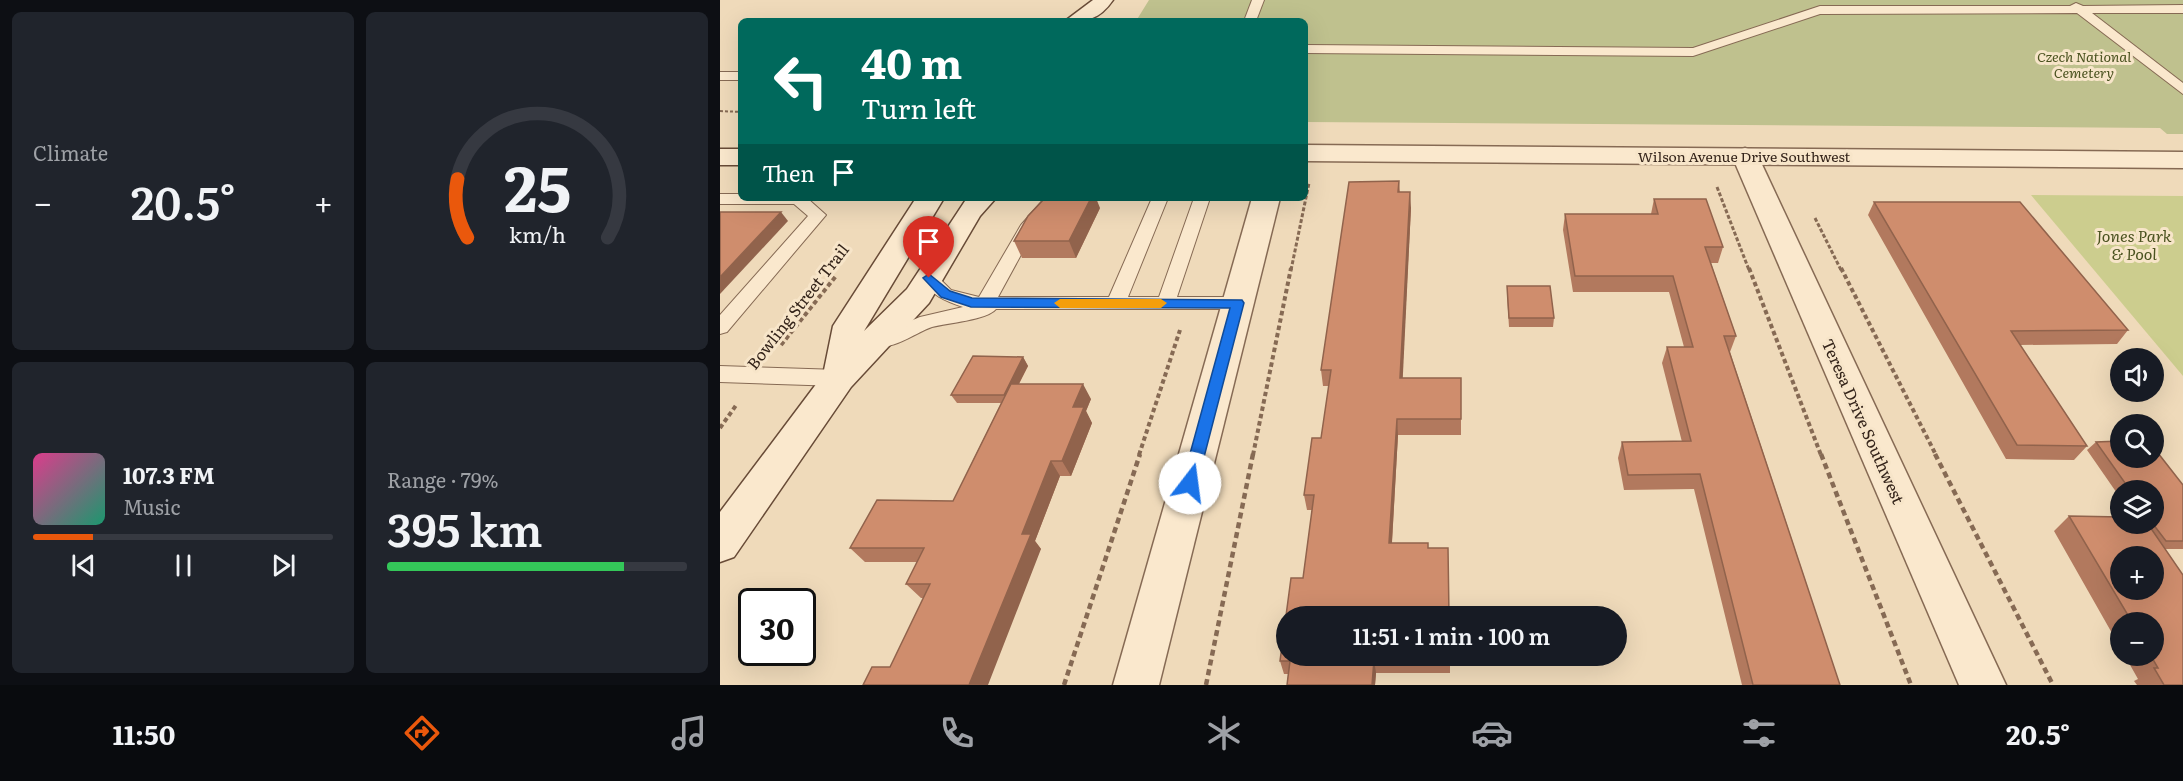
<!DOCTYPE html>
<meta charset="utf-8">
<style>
:root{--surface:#171b24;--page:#20242c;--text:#f1f3f6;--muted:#9ea1a6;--line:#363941;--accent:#ea580c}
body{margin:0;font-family:Literata,serif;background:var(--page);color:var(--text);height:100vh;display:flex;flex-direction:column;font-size:22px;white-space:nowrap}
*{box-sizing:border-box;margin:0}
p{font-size:20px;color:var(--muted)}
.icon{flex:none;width:33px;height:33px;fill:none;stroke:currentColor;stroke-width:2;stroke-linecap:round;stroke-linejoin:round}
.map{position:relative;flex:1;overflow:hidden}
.sheet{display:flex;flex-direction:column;gap:12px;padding:12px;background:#0d0f14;width:720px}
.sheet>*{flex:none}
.hud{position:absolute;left:18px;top:18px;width:570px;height:183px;border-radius:9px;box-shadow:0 6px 24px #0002;background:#00695c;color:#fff;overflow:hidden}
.tools{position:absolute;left:1390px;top:348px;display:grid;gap:12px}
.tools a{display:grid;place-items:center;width:54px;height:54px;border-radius:50%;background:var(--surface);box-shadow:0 6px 24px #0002;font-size:30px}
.speed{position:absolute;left:18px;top:588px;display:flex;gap:12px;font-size:30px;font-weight:700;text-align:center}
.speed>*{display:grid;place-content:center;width:78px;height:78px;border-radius:50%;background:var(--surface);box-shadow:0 6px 24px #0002;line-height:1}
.speed .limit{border:3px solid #111;border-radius:9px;background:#fff;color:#111}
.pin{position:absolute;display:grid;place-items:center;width:51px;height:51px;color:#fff;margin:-62px -26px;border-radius:50% 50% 50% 0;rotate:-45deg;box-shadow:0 0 6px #0007}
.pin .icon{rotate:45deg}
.me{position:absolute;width:66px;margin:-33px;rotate:15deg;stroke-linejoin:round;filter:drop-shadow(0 0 4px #0008)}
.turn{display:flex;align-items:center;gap:21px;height:126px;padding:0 24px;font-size:27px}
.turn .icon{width:78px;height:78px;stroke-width:2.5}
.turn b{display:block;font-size:42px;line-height:51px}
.then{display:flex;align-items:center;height:57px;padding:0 24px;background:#0003;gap:12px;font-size:22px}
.big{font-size:45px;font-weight:600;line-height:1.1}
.sheet .card{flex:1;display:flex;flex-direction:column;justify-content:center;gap:9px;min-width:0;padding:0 21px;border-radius:9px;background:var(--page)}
.sheet .dial{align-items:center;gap:0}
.dial svg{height:156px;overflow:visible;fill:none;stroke:var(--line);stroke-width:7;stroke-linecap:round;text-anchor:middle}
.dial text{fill:var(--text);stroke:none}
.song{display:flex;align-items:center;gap:18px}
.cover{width:72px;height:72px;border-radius:9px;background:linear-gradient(135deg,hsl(330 70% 55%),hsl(160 70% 35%))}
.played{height:6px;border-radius:3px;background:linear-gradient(90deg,var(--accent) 20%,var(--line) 20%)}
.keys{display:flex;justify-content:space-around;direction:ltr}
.heat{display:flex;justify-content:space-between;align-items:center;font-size:33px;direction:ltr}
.charge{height:9px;border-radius:4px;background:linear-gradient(90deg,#34c759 79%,var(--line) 0)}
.sheet .tiles{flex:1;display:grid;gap:12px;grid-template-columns:repeat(2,1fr)}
.trip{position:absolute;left:556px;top:606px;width:351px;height:60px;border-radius:30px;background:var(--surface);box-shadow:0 6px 24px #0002;font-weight:600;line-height:60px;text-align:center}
.dock{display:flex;height:96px;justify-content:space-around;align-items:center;background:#090b0e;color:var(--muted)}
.dock .icon{width:42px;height:42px}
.dock .active{color:var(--accent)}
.dock b{font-size:27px;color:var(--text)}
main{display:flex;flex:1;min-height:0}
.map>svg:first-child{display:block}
</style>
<main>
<section class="sheet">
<div class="tiles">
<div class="card"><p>Climate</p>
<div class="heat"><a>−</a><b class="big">20.5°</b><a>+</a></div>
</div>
<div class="card dial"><svg viewBox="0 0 100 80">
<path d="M14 69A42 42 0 1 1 86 69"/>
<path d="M14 69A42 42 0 0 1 9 39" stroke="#ea580c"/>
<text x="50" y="56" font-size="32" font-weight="700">25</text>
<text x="50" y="72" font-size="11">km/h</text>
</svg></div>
<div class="card">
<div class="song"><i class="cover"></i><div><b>107.3 FM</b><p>Music</p></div></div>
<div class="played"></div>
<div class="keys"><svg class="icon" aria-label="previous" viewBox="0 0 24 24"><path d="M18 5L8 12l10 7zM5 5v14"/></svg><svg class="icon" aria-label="pause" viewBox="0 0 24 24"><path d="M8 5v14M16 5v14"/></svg><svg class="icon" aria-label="next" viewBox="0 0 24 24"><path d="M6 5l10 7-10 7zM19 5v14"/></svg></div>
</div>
<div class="card"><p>Range · 79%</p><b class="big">395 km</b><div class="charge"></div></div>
</div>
</section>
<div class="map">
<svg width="1463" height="685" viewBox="0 0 1463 685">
<rect width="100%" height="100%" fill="#efdaba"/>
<polygon fill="#cccd8e" points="1311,195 1463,196 1463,376"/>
<polygon fill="#bfc18e" points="429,0 1463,0 1463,134 1447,134 1440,128 585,122 585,21 416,21"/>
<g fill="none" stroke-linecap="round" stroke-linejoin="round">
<defs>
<g id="service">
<polygon points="532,0 544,0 536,21 524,21"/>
<polygon points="1356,3 1363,6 1463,5 1463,13 1372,13 1463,83 1463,94 1357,13 1100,14 973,56 585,53 585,45 973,48 1100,6 1350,6"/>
<rect x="0" y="72" width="21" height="8"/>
<polygon points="0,194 21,194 21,198 87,198 106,215 7,332 0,334 0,315 88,216 74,204 0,204"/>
<path d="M325,198H344L314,231L278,297H389L432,198H448L408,297H439L474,198H490L457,297H518L525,298L527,303L525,308L518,309H276C267,320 227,323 212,327C195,333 172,351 154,346L151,341L154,336L200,317L243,307C225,301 211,295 200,278L203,274H215L231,290L259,297L301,225Z"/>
<polygon points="0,366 119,370 126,373 129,378 126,383 119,386 0,382"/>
</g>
<g id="minor">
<polygon points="1025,148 1034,151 1038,156 1286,685 1239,685 1012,156 1016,151"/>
<polygon points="532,198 560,198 439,685 393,685"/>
</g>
<polygon id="tertiary" points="585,145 1463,152 1463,168 585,161"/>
<g id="secondary">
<path d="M373,0H393C379,20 368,21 345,21Z"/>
<rect x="0" y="149" width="21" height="16"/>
<polygon points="196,198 224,198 144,331 187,289 247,198 276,198 260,216 209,303 131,387 14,557 0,562 0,512 103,375 113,326"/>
</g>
</defs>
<use href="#service" stroke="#866a54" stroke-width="2"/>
<use href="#minor" stroke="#866a54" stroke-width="3"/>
<use href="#tertiary" stroke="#866a54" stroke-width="3"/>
<use href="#secondary" stroke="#684b37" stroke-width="3"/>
<polyline stroke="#866a54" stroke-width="2" stroke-dasharray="3 2" stroke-linecap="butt" points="0,111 21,112"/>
<g stroke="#866a54" stroke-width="3" stroke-dasharray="4 2" stroke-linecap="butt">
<polyline points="997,187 1029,270"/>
<polyline points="1095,218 1121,270"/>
<polyline points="571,270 589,183"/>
</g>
<g stroke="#866a54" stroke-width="4" stroke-dasharray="4.5 3" stroke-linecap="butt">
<polyline points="1029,268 1101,455"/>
<polyline points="1121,268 1216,455"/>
<polyline points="61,345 116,276"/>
<polyline points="0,428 17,404"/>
<polyline points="419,455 460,330"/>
<polyline points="533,455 571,268"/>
</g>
<g stroke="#866a54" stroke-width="4.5" stroke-dasharray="6 4" stroke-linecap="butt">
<polyline points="1101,454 1191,685"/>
<polyline points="1215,454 1333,685"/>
<polyline points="344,685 420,454"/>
<polyline points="486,685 533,454"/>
</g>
<use href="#service" fill="#fae8cd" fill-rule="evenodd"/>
<use href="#minor" fill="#fae8cd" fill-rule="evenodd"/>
<use href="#tertiary" fill="#fae8cd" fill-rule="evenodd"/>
<use href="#secondary" fill="#fae8cd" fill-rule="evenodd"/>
</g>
<g fill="#b2795e">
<polygon points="679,181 680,192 691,208 682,378 741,378 741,435 678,435 672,543 708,548 730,656 730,673 656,673 655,685 567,685 568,674 564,674 560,661 583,578 592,510 587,510 584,495 601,438 609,386 603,386 601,370"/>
<polygon points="934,199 1003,247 998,263 991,263 1016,336 1010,352 1120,685 1022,685 974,489 904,490 898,458 902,442 962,442 942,363 947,347 964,347 949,292 853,292 843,230 845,214 931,214"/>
<polygon points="1154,202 1408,330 1397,344 1300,345 1367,446 1354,460 1286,459 1148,215"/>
<polygon points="380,208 356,258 302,258 294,241"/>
<polygon points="787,286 834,318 833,327 789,327 787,295"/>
<polygon points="303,357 308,366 299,384 371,399 366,411 372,423 351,476 340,476 315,541 321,549 170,667 204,598 201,598 186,584 197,562 145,562 130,548 233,501 281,403 237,403 231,395"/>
<polygon points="1376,442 1463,485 1463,549 1445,549 1463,685 1417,685 1414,681 1418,679 1405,656 1434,656 1434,622 1401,622 1401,649 1334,531 1349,516 1401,524 1434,524 1434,490 1401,490 1401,499 1367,450"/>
</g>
<g fill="#91634c">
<polygon points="690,192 691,208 682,394 680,378"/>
<polygon points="371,198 376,198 380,208 356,258 349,241"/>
<polygon points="61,212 68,221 0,294 0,277"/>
<polygon points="303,357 308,366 289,403 284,395"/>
<polygon points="363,384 371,399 366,411 372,423 351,476 342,461 353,407"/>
<polygon points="677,419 678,435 671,558 669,543"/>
<polygon points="331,461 340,476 315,541 321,549 268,685 249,685 302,534"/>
<polygon points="654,660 656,673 655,685 652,685"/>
</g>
<g fill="#cf8d6d" stroke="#91634c" stroke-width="1.5" fill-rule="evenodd">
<polygon points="679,181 678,192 690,192 680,378 741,378 741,419 677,419 669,543 708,543 708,548 728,548 729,616 567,616 567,656 730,656 730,660 654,660 652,685 567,685 570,661 560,661 571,578 583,578 594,495 584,495 592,438 601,438 611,370 601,370 629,182"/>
<polygon points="325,198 371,198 349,241 294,241 308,216"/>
<polygon points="934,199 986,199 1003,247 985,247 1016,336 1004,336 1120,685 1033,685 980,474 908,475 902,442 971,441 947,347 973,347 953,276 855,276 845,214 938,214"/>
<polygon points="1154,202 1300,202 1408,330 1291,331 1367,446 1297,445"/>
<polygon points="0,212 61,212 0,277"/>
<polygon points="787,286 830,286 834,318 789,318"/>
<polygon points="253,356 303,357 284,395 231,395"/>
<polygon points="291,384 363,384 353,407 364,407 342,461 331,461 302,534 311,534 249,685 143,685 152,667 170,667 210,584 186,584 204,548 130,548 157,500 233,501"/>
<polygon points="1401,441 1401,458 1434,458 1434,448 1463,485 1463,541 1446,541 1433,524 1434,524 1434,490 1410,490 1376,442"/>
<path d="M1349,516L1401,517V524H1428L1463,575V685H1444L1434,668H1438L1431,656H1434V622H1412ZM1401,556H1434V590H1401Z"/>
</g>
<polygon fill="#1a73e8" stroke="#114b97" stroke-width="1.5" points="209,274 230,291 252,298 522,300 524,303 476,488 464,488 462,483 510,308 251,307 221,297 203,278"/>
<polygon fill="#f59e0b" points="340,299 441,299 447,303 441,308 340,308 334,303"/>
<g text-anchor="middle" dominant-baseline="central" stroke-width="6" stroke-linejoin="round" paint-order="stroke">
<g font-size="14" font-style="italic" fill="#4a521f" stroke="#f7e5c9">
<text x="1364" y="56">Czech National<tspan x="1364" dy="16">Cemetery</tspan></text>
</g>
<g font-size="14" fill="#34241a" stroke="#f7e5c9">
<text x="1024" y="156">Wilson Avenue Drive Southwest</text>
</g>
<g font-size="16" font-style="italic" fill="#4a521f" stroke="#f7e5c9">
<text x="1414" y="235">Jones Park<tspan x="1414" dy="18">&amp; Pool</tspan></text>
</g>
<g font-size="16" fill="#34241a" stroke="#f7e5c9">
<text transform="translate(77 306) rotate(-52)">Bowling Street Trail</text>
<text transform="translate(1144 421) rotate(66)">Teresa Drive Southwest</text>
</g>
</g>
</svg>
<div class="tools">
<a><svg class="icon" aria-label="sound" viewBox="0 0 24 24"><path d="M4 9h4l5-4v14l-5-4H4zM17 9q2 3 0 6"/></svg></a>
<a><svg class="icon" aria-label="search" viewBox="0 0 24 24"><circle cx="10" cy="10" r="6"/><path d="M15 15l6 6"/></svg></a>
<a><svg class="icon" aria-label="layers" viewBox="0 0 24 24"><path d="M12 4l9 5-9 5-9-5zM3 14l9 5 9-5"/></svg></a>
<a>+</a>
<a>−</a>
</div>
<div class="speed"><div class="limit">30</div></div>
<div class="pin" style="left:209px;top:278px;background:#d93025"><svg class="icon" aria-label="arrive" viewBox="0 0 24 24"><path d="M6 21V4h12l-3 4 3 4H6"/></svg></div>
<svg class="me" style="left:470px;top:483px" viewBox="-20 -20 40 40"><circle r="19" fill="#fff"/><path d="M0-13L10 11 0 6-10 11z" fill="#1a73e8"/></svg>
<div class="trip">11:51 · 1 min · 100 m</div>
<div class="hud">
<div class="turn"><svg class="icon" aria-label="left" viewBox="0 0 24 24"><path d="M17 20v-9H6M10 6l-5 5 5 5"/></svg><div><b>40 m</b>Turn left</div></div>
<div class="then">Then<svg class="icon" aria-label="arrive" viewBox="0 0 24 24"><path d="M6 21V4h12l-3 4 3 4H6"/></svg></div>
</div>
</div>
</main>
<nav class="dock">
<b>11:50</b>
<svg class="icon active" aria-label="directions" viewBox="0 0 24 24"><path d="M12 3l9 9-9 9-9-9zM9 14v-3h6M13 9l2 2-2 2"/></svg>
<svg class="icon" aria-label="music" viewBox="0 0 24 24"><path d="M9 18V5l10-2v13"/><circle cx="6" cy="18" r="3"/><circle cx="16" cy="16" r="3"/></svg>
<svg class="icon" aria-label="phone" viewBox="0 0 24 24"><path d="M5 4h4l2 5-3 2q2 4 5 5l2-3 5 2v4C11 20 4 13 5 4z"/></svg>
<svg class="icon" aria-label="climate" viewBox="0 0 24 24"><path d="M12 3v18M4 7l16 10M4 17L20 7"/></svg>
<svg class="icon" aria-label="car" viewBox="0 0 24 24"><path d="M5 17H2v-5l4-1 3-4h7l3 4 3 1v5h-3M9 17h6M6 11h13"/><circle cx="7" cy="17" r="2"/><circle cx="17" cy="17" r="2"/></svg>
<svg class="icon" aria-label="filters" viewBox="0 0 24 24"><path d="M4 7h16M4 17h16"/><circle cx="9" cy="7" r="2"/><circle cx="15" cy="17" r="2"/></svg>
<b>20.5°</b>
</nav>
